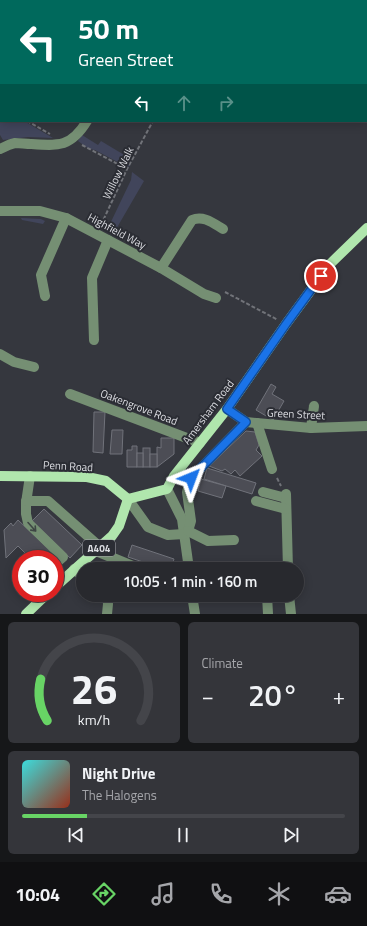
<!DOCTYPE html>
<meta charset="utf-8">
<style>
:root{--surface:#28292e;--page:#34353a;--text:#f1f3f6;--muted:#a5a6aa;--line:#44454a;--accent:#68d465}
body{margin:0;font-family:"Titillium Web",sans-serif;background:var(--page);color:var(--text);height:100vh;display:flex;flex-direction:column;font-size:15px;white-space:nowrap}
*{box-sizing:border-box;margin:0}
p{font-size:13px;color:var(--muted)}
.icon{flex:none;width:22px;height:22px;fill:none;stroke:currentColor;stroke-width:2;stroke-linecap:round;stroke-linejoin:round}
.map{position:relative;height:614px;overflow:hidden}
.drawer{display:flex;flex-direction:column;gap:8px;padding:8px;background:#161719;flex:1}
.drawer>*{flex:none}
.guide{position:absolute;left:0px;top:0px;width:367px;height:122px;box-shadow:0 2px 10px #0003,0 0 0 1px var(--line);background:#00695c;color:#fff;overflow:hidden}
.speed{position:absolute;left:12px;top:550px;display:flex;gap:8px;font-size:20px;font-weight:700;text-align:center}
.speed>*{display:grid;place-content:center;width:52px;height:52px;border-radius:50%;background:var(--surface);box-shadow:0 2px 10px #0003,0 0 0 1px var(--line);line-height:1}
.speed .limit{border:6px solid #d22;background:#fff;color:#111}
.pin{position:absolute;display:grid;place-items:center;width:34px;height:34px;color:#fff;margin:-17px;border:2px solid #fff;border-radius:50%;box-shadow:0 1px 4px #0007}
.me{position:absolute;width:44px;margin:-22px;rotate:44deg;stroke-linejoin:round;filter:drop-shadow(0 0 3px #0008)}
.turn{display:flex;align-items:center;gap:14px;height:84px;padding:0 12px;font-size:18px}
.turn .icon{width:52px;height:52px;stroke-width:2.5}
.turn b{display:block;font-size:28px;line-height:34px}
.lanes{display:flex;align-items:center;height:38px;padding:0 12px;background:#0003;justify-content:center;gap:20px;direction:ltr}
.lanes .off{opacity:.35}
.big{font-size:30px;font-weight:600;line-height:1.1}
.drawer .widget{flex:1;display:flex;flex-direction:column;justify-content:center;gap:6px;min-width:0;padding:0 14px;border-radius:6px;background:var(--page)}
.drawer .dial{align-items:center;gap:0}
.dial svg{height:104px;overflow:visible;fill:none;stroke:var(--line);stroke-width:7;stroke-linecap:round;text-anchor:middle}
.dial text{fill:var(--text);stroke:none}
.song{display:flex;align-items:center;gap:12px}
.cover{width:48px;height:48px;border-radius:6px;background:linear-gradient(135deg,hsl(180 70% 55%),hsl(10 70% 35%))}
.played{height:4px;border-radius:2px;background:linear-gradient(90deg,var(--accent) 20%,var(--line) 20%)}
.keys{display:flex;justify-content:space-around;direction:ltr}
.heat{display:flex;justify-content:space-between;align-items:center;font-size:22px;direction:ltr}
.drawer .tiles{flex:1;display:grid;gap:8px;grid-template-columns:1fr 1fr}
.widget:last-child{grid-column:span 2}
.trip{position:absolute;left:76px;top:562px;width:228px;height:40px;border-radius:20px;background:var(--surface);box-shadow:0 2px 10px #0003,0 0 0 1px var(--line);font-weight:600;line-height:40px;text-align:center}
.tab-bar{display:flex;height:64px;justify-content:space-around;align-items:center;background:#101012;color:var(--muted)}
.tab-bar .icon{width:28px;height:28px}
.tab-bar .selected{color:var(--accent)}
.tab-bar b{font-size:18px;color:var(--text)}
.map>svg:first-child{display:block}
</style>
<div class="map">
<svg width="367" height="614" viewBox="0 0 367 614">
<rect width="100%" height="100%" fill="#35373e"/>
<g fill="#41455b">
<polygon points="0,112 1,112 1,121 24,121 53,138 28,137 3,140 0,135"/>
<polygon points="82,135 98,145 101,141 131,159 130,166 127,167 95,150 89,149 78,141"/>
<polygon points="132,172 144,181 115,231 108,228 131,180"/>
<polygon points="21,218 41,219 45,221 43,224 22,220"/>
</g>
<g fill="#4c4d55" stroke="#70727a">
<polygon points="271,384 276,387 272,394 284,401 273,420 256,410"/>
<polygon points="94,412 105,412 103,453 93,452"/>
<polygon points="112,430 123,430 122,454 110,454"/>
<polygon points="246,431 255,432 259,445 256,450 262,456 240,476 235,470 231,474 225,469 222,471 209,466"/>
<polygon points="161,438 174,438 174,454 157,467 157,447 161,448"/>
<polygon points="132,446 137,446 137,467 127,467 127,450 132,450"/>
<rect x="143" y="448" width="7" height="19"/>
<rect x="137" y="453" width="6" height="14"/>
<rect x="150" y="454" width="7" height="13"/>
<polygon points="207,468 256,483 252,494 204,479"/>
<polygon points="201,479 226,486 222,498 198,491"/>
<polygon points="44,509 82,545 70,558 32,521"/>
<polygon points="18,520 53,553 47,559 31,559 18,546 6,558 4,530 11,523 13,526"/>
<polygon points="132,545 174,559 171,569 164,569 128,557"/>
</g>
<g fill="none" stroke-linecap="round" stroke-linejoin="round">
<g stroke="#717379" stroke-width="2" stroke-dasharray="4 2" stroke-linecap="butt">
<polyline points="0,53 1,54"/>
<polyline points="0,110 1,110"/>
<polyline points="27,121 50,134"/>
<polyline points="82,145 127,169"/>
<polyline points="101,225 127,169 153,121"/>
<polyline points="225,292 278,320"/>
<polyline points="277,478 281,486"/>
</g>
<g stroke="#758f73" stroke-width="10">
<polyline points="0,15 1,14"/>
<path d="M0,149C4,147 10,144 15,143C20,143 26,144 31,144C59,146 71,147 87,121"/>
<polyline points="0,211 40,211 66,218 161,268 204,294 216,298"/>
<path d="M161,268L192,220C203,215 213,223 223,229"/>
<polyline points="45,296 41,275 66,218"/>
<polyline points="94,340 92,278 108,240"/>
<polyline points="0,354 14,362 34,367"/>
<polyline points="70,394 200,443"/>
<polyline points="227,409 246,422 311,428 367,426"/>
<polyline points="257,423 272,469"/>
<polyline points="311,428 314,406"/>
<polyline points="30,476 26,503 26,514 28,523 63,557 55,564"/>
<polyline points="167,489 182,519 189,569"/>
<polyline points="263,492 286,498"/>
<polyline points="286,494 288,569"/>
<polyline points="128,499 148,527 168,535 184,534 188,531 191,521 187,492 191,478 246,422"/>
<polyline points="26,501 48,501 100,547"/>
<polyline points="256,501 286,509"/>
<polyline points="188,531 208,541 234,540"/>
<polyline points="96,551 140,569"/>
<polyline points="74,569 83,577"/>
<polyline points="192,595 195,614"/>
<polyline points="267,595 268,614"/>
<polyline points="289,595 291,614"/>
<polyline points="107,614 108,604 107,595"/>
</g>
<g stroke="#b0e6ad" stroke-width="10">
<polyline points="0,476 87,477 106,481 128,499"/>
<polyline points="128,499 167,489 174,476 227,409 286,324 330,264 367,228"/>
<polyline points="55,587 112,536 119,526 128,499"/>
<polyline points="26,614 48,593"/>
</g>
</g>
<defs><path id="oneway-shaft" d="M-6 0H5M1.5-3L5.5 0L1.5 3" fill="none" stroke-width="1.6" stroke-linecap="round" stroke-linejoin="round"/></defs>
<use stroke="#3e4644" href="#oneway-shaft" transform="translate(32 527) rotate(48)"/>
<g fill="none" stroke-linecap="round" stroke-linejoin="round">
<defs>
<polyline id="route" points="191,478 246,422 227,409 286,324 321,276"/>
</defs>
<use href="#route" stroke="#114b97" stroke-width="10"/>
<use href="#route" stroke="#1a73e8" stroke-width="7"/>
</g>
<g text-anchor="middle" dominant-baseline="central" stroke-width="4" stroke-linejoin="round" paint-order="stroke">
<rect fill="#2b2d34" stroke="#a7a8ae" stroke-width="1" x="83" y="540" width="32" height="16" rx="3"/>
<g font-size="10" font-weight="bold" fill="#dcdde2">
<text x="99" y="548">A404</text>
</g>
<g font-size="11" fill="#dcdde2" stroke="#2b2d34">
<text transform="translate(118 173) rotate(-64)">Willow Walk</text>
<text transform="translate(117 231) rotate(28)">Highfield Way</text>
<text transform="translate(139 407) rotate(21)">Oakengrove Road</text>
<text transform="translate(208 412) rotate(-53)">Amersham Road</text>
<text transform="translate(296 414) rotate(3)">Green Street</text>
<text transform="translate(68 466) rotate(3)">Penn Road</text>
</g>
</g>
</svg>
<div class="speed"><div class="limit">30</div></div>
<div class="pin" style="left:321px;top:276px;background:#d93025"><svg class="icon" aria-label="arrive" viewBox="0 0 24 24"><path d="M6 21V4h12l-3 4 3 4H6"/></svg></div>
<svg class="me" style="left:191px;top:478px" viewBox="-20 -20 40 40"><path d="M0-17L14 15 0 8-14 15z" fill="#1a73e8" stroke="#fff" stroke-width="4"/></svg>
<div class="trip">10:05 · 1 min · 160 m</div>
<div class="guide">
<div class="turn"><svg class="icon" aria-label="left" viewBox="0 0 24 24"><path d="M17 20v-9H6M10 6l-5 5 5 5"/></svg><div><b>50 m</b>Green Street</div></div>
<div class="lanes"><svg class="icon" aria-label="left" viewBox="0 0 24 24"><path d="M17 20v-9H6M10 6l-5 5 5 5"/></svg><svg class="icon off" aria-label="ahead" viewBox="0 0 24 24"><path d="M12 20V5M6 11l6-6 6 6"/></svg><svg class="icon off" aria-label="right" viewBox="0 0 24 24"><path d="M7 20v-9h11M14 6l5 5-5 5"/></svg></div>
</div>
</div>
<section class="drawer">
<div class="tiles">
<div class="widget dial"><svg viewBox="0 0 100 80">
<path d="M14 69A42 42 0 1 1 86 69"/>
<path d="M14 69A42 42 0 0 1 9 37" stroke="#68d465"/>
<text x="50" y="56" font-size="32" font-weight="700">26</text>
<text x="50" y="72" font-size="11">km/h</text>
</svg></div>
<div class="widget"><p>Climate</p>
<div class="heat"><a>−</a><b class="big">20°</b><a>+</a></div>
</div>
<div class="widget">
<div class="song"><i class="cover"></i><div><b>Night Drive</b><p>The Halogens</p></div></div>
<div class="played"></div>
<div class="keys"><svg class="icon" aria-label="previous" viewBox="0 0 24 24"><path d="M18 5L8 12l10 7zM5 5v14"/></svg><svg class="icon" aria-label="pause" viewBox="0 0 24 24"><path d="M8 5v14M16 5v14"/></svg><svg class="icon" aria-label="next" viewBox="0 0 24 24"><path d="M6 5l10 7-10 7zM19 5v14"/></svg></div>
</div>
</div>
</section>
<nav class="tab-bar">
<b>10:04</b>
<svg class="icon selected" aria-label="directions" viewBox="0 0 24 24"><path d="M12 3l9 9-9 9-9-9zM9 14v-3h6M13 9l2 2-2 2"/></svg>
<svg class="icon" aria-label="music" viewBox="0 0 24 24"><path d="M9 18V5l10-2v13"/><circle cx="6" cy="18" r="3"/><circle cx="16" cy="16" r="3"/></svg>
<svg class="icon" aria-label="phone" viewBox="0 0 24 24"><path d="M5 4h4l2 5-3 2q2 4 5 5l2-3 5 2v4C11 20 4 13 5 4z"/></svg>
<svg class="icon" aria-label="climate" viewBox="0 0 24 24"><path d="M12 3v18M4 7l16 10M4 17L20 7"/></svg>
<svg class="icon" aria-label="car" viewBox="0 0 24 24"><path d="M5 17H2v-5l4-1 3-4h7l3 4 3 1v5h-3M9 17h6M6 11h13"/><circle cx="7" cy="17" r="2"/><circle cx="17" cy="17" r="2"/></svg>
</nav>
